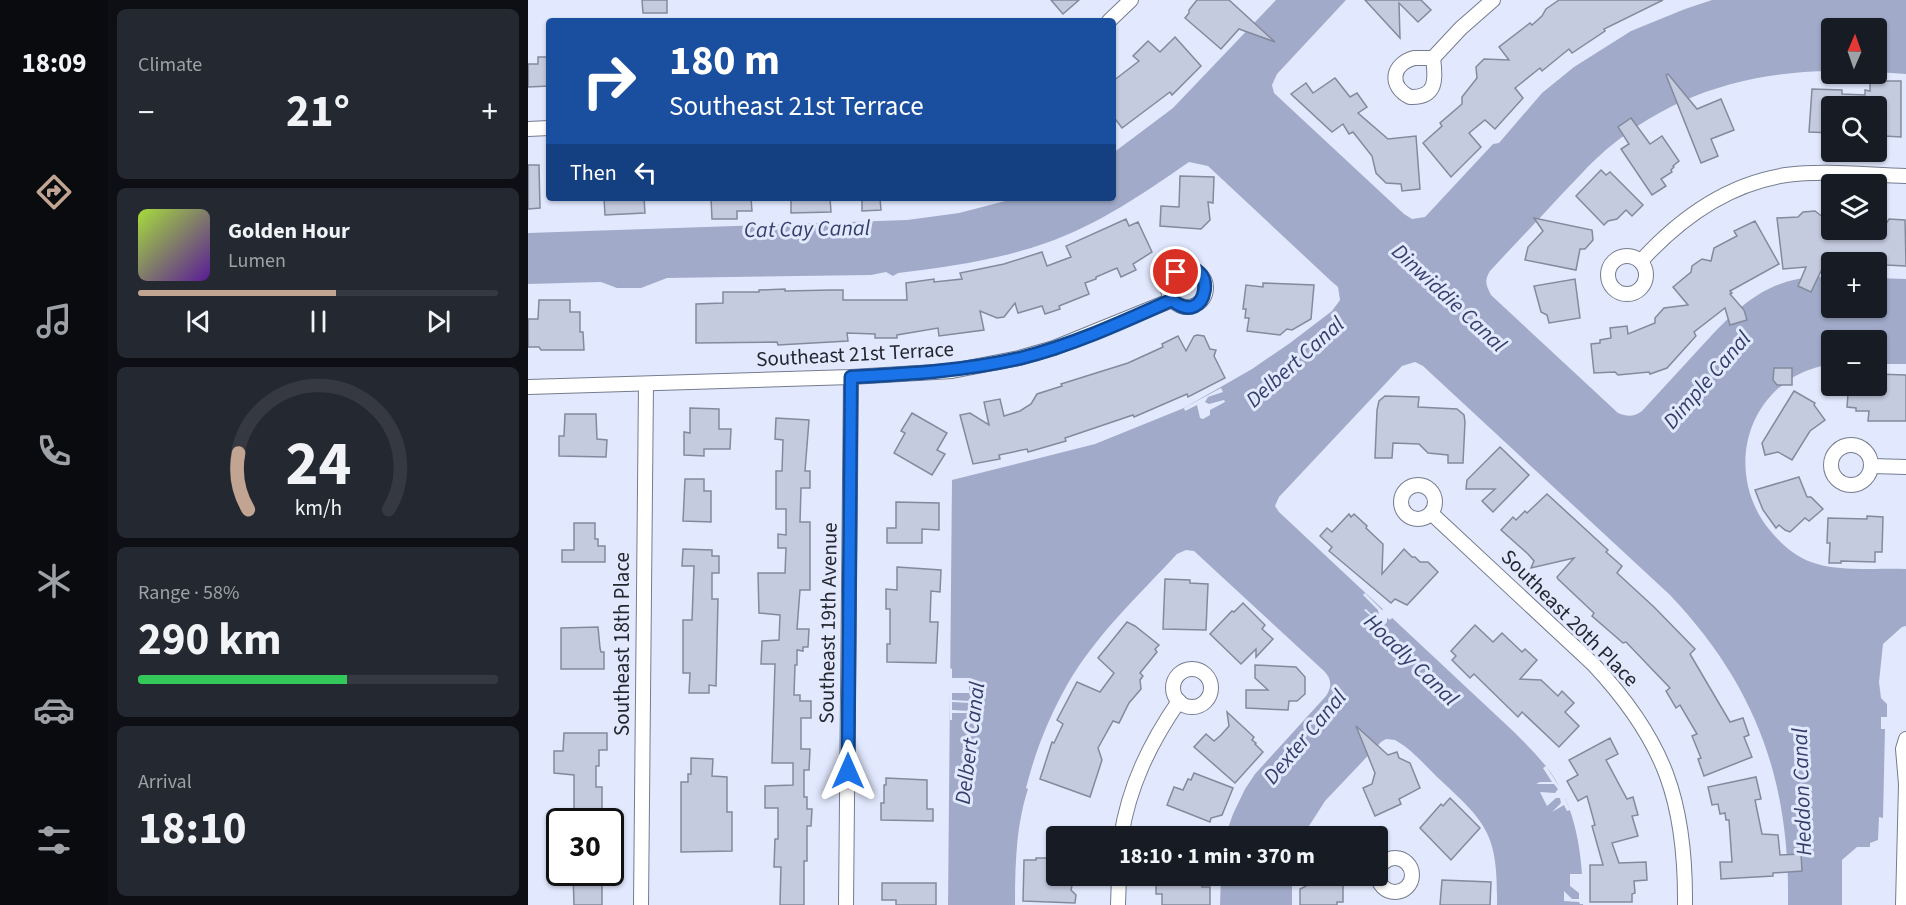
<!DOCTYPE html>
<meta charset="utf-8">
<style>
:root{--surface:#171b24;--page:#242831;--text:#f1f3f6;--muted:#9ea1a6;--line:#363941;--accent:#c2a493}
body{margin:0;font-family:"Source Sans 3",sans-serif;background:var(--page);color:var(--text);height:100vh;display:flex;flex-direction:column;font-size:22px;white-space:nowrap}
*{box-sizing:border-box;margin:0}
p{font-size:20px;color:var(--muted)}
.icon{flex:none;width:33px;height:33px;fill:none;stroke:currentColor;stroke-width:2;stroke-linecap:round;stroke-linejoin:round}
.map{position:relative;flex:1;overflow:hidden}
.panel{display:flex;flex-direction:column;gap:9px;padding:9px;background:#0d0f14;width:420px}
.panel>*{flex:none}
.top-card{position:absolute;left:18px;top:18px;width:570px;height:183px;border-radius:6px;box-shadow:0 2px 4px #0004;background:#1a4fa0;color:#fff;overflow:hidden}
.needle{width:39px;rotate:2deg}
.buttons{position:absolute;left:1293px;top:18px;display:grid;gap:12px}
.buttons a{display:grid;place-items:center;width:66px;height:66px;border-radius:6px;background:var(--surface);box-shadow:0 2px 4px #0004;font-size:30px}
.speed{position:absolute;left:18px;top:808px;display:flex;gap:12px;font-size:30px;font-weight:700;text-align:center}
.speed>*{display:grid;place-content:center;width:78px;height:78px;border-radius:50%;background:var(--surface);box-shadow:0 2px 4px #0004;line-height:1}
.speed .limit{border:3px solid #111;border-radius:9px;background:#fff;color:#111}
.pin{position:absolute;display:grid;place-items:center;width:51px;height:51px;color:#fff;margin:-26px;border:3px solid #fff;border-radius:50%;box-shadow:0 2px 6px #0007}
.me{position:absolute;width:66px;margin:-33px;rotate:0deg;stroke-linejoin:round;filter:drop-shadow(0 0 4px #0008)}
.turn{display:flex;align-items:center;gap:21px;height:126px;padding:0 24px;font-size:27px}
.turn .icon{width:78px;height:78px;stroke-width:2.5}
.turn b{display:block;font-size:42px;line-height:51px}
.then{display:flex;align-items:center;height:57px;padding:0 24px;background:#0003;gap:12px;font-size:22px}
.big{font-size:45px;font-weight:700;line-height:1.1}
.panel .card{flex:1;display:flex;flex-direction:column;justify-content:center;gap:9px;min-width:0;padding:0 21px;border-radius:9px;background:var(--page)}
.panel .dial{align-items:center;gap:0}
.dial svg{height:156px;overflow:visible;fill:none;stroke:var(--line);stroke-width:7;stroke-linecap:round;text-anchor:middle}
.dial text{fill:var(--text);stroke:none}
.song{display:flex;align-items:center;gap:18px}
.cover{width:72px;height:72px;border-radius:9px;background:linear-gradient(135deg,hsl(80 70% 55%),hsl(270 70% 35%))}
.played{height:6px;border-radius:3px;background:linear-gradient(90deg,var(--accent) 55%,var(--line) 55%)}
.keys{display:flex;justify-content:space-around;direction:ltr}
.heat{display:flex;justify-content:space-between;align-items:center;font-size:33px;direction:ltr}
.charge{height:9px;border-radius:4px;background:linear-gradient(90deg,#34c759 58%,var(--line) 0)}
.trip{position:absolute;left:518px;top:826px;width:342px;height:60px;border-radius:6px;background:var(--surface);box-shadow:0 2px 4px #0004;font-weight:700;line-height:60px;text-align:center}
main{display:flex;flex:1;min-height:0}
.menu{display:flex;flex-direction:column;width:108px;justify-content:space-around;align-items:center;background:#090b0e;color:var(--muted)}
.menu .icon{width:42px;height:42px}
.menu .selected{color:var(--accent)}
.menu b{font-size:27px;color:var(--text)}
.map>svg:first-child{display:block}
</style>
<main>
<nav class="menu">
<b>18:09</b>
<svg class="icon selected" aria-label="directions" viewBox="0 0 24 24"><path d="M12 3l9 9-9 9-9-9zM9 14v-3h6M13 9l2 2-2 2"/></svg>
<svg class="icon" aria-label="music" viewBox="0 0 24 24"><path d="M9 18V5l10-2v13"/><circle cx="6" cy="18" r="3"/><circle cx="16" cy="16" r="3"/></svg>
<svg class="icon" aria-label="phone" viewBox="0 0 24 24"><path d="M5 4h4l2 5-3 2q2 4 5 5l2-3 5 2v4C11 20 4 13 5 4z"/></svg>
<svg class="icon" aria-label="climate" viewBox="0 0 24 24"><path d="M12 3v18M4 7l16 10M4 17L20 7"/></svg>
<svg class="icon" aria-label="car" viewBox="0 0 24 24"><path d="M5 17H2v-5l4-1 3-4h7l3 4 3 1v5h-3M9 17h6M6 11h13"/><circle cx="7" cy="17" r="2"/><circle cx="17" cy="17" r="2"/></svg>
<svg class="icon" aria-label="filters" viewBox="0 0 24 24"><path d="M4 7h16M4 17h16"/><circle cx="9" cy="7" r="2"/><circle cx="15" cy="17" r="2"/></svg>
</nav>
<section class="panel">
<div class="card"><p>Climate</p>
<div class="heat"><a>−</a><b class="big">21°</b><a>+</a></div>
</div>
<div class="card">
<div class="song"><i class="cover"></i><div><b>Golden Hour</b><p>Lumen</p></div></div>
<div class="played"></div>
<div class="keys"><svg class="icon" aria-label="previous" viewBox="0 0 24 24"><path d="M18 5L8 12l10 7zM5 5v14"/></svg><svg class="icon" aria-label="pause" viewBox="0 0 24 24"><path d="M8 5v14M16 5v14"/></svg><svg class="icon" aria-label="next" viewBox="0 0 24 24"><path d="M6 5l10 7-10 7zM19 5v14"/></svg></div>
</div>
<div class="card dial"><svg viewBox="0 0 100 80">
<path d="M14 69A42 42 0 1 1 86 69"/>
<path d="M14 69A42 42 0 0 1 9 40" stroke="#c2a493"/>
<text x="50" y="56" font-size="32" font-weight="700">24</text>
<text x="50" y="72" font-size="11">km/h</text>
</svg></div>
<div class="card"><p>Range · 58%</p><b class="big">290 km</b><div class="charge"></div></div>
<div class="card"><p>Arrival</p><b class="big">18:10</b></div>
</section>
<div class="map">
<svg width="1378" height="905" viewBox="0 0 1378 905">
<rect width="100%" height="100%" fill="#e2e9fe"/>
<g fill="#a1abc9">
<path d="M748,0H818L749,74L744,85L746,93L876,214L884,219L897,217L965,144L971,143L1014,93L1046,67L1103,31L1157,9L1184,0H1378V74L1349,72L1348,28H1304L1303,71C1215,72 1135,97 1069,158C1057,169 1046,182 1034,194C1010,220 986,245 962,271C956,281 958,285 963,295L1090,413C1100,417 1105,417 1114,411C1133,390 1152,370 1171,349C1210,307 1240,274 1303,277L1304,308H1348L1349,278L1378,279V364H1349L1348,340H1304L1303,364C1288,367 1274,371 1261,380C1211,414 1204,482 1240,528C1251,542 1266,556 1283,562C1309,572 1350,568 1378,569V626L1374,627L1355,644L1351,682L1353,698L1359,704V717H1353V729H1357L1355,818L1351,817L1350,840L1342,843V847H1329L1314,860V905H1260C1262,780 1228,686 1142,595L895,366L887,362L874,366L751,497L747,506L751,512L985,731C996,742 1007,753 1017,765C1049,804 1055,856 1055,905H969C970,834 960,824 909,777C896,764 883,749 867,740L858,739L853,742L797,801L774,837H697L705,814L717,789L727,774L798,696C804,687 804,679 796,671L666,551L658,550L649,554C611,595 567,636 539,685C521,717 507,752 498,788L500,789C488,826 487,865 487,905H420L424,480L567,444L656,408L724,369L762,343L804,311L812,300L810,287L803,281L680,166L661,162C616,193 570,225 518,243C470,260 420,267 370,273L365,276L358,272L343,275L139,278L113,288H89L73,282L0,284V233L379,220L431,213L489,198H585V153L645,108Z"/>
<polygon points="693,876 764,876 764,905 692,905"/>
</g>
<g fill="#e2e9fe">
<polygon points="693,388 695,392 680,397 677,402 681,404 696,400 697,402 682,410 682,415 675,419 672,418 669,405 657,411 656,408"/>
<polygon points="837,593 854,610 857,608 866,616 862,620 859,618 859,622 852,629 847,629 840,622 844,617 836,610 838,609 845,616 851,615 850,610 835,595"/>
<polygon points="422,668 424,669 424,678 441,678 441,693 424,693 424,700 442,701 442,703 424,702 424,710 442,711 442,713 424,713 424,720 422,720"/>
<polygon points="1018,766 1031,786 1034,785 1039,796 1037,798 1042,810 1039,811 1036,805 1024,812 1033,803 1032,798 1028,798 1019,806 1012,792 1027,793 1030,789 1026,784 1008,784 1012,782 1024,782 1015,768"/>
<polygon points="1042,874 1055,874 1055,891 1058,891 1058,904 1052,904 1051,902 1036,901 1036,891 1044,899 1051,899 1051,893 1042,886"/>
</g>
<g fill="#c4cbdf" stroke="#848a9d" stroke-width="1.5">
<polygon points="114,0 139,0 139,13 115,13"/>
<polygon points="523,0 551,0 535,14"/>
<polygon points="669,0 701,0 747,42 711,29 693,49 657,18 661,13 661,10"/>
<polygon points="837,0 893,0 903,10 890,22 871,3 872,38"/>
<polygon points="1031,0 1135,0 1076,29 1077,31 1044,53 1041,49 1014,71 1012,68 987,88 995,98 967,129 957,120 941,133 953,147 923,177 895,143 914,126 912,123 934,104 934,97 949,78 948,67 956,59 981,60 971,47 1002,23 1004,25 1014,16 1018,9"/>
<polygon points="647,37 673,66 644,95 642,92 594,128 585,116 585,81 611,61 605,56 620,41 632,52"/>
<polygon points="10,57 21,57 21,86 0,87 0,64 10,64"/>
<polygon points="1140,74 1169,109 1193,99 1206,130 1183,139 1190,156 1173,163 1138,75"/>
<polygon points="807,78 822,97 829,93 839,107 830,113 860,139 888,136 892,189 874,191 873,184 858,183 848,173 844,156 825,132 821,134 815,124 804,132 763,94 778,83 785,93"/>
<polygon points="1350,81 1373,81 1373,137 1356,136 1356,123 1348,122 1348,106 1304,106 1304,133 1281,132 1284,89 1314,90 1314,94 1337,95 1337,90 1342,91 1342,82 1350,83"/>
<polygon points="1103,118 1122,144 1134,136 1151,161 1145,166 1146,167 1143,170 1144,172 1133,179 1138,186 1124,195 1093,149 1101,144 1090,127"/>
<polygon points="0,165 11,165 12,208 0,209"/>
<polygon points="1073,170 1078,175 1082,172 1115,205 1104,216 1098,210 1089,219 1080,221 1076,225 1048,196"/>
<polygon points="652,176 686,177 685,203 680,202 682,220 673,229 632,226 633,206 651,207"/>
<polygon points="76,198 116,198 117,213 77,215"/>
<polygon points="183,198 223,198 224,211 209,211 209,219 184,219"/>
<polygon points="263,198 302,198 303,212 263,213"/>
<polygon points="334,198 352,198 353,210 334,211"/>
<polygon points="1287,211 1304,224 1304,230 1354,230 1361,219 1377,220 1378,266 1358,265 1358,262 1304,262 1304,269 1294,269 1283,292 1270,286 1278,267 1255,269 1249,218 1270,217 1275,212"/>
<polygon points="1006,218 1064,230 1065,240 1057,249 1052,249 1048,270 997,260 1000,247 1015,231"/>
<polygon points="598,219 601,226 610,222 624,252 605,264 608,270 593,277 589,268 568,277 568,279 557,283 561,294 531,306 532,309 517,314 514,306 490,313 487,303 476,317 469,318 452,311 456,330 411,336 410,328 369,335 369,338 347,338 347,334 319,333 320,341 250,345 249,342 168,343 168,304 195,303 195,292 231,292 231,290 257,289 257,291 304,290 315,290 315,300 379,300 378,283 406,279 406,282 434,279 432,273 476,264 514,252 519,266 543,257 538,246"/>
<polygon points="1227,221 1251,264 1202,291 1204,293 1202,294 1216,310 1219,320 1202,325 1197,308 1166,332 1168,336 1139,368 1122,374 1121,372 1090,375 1087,372 1066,373 1063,344 1072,343 1072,340 1083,338 1082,328 1099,326 1100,334 1127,323 1127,318 1136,308 1160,305 1145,287 1163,272 1164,266 1174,259 1183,261 1186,248 1209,236 1206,231"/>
<polygon points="1047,279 1052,318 1021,323 1019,315 1013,312 1006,286"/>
<polygon points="735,283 786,285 783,319 764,330 759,329 752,335 719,331 721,318 717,318 718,309 715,309 718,285 735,287"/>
<polygon points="11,300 42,300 42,312 52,312 52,332 55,332 56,350 13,350 11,347 0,347 0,319 10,319"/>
<polygon points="669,335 676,336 682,349 688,350 686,356 697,378 660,397 659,394 606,417 605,415 537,438 538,441 500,452 499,449 471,455 472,459 445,464 432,415 442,413 461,425 456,402 472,399 476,416 492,411 503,404 509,394 534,386 533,384 600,363 635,347 634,344 650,336 658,351 666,336"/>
<polygon points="1246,368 1264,368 1264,385 1249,385 1245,380"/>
<polygon points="1348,374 1378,375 1378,421 1340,421 1341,411 1328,411 1328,408 1319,407 1320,394 1310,386 1348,386"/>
<polygon points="1266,391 1287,403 1286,405 1297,420 1282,431 1264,460 1250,452 1237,455 1234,443"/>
<polygon points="857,396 891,397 890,407 929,409 936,415 937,422 935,463 920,463 920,455 900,453 891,444 865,443 864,458 847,458 849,410 851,401"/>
<polygon points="162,408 191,409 191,429 203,429 202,449 176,449 176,456 156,455 156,432 162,433"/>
<polygon points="384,413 419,433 409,450 417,454 404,475 366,453 377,433 373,431"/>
<polygon points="37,414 68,414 69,439 79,440 78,457 31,456 31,436 36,436"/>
<polygon points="248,418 281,420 277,471 282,471 282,488 273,488 272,522 282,522 282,590 272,590 269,629 281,629 280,647 275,647 275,651 269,650 269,665 267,665 266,695 272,695 272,701 283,701 283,718 273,718 273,749 282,749 281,770 276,770 276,797 279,797 279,809 284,809 283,826 279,826 279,861 276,861 276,905 252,905 253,867 246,867 247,839 250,839 250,808 237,808 237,786 265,785 265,763 244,763 247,664 233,664 234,641 251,640 252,615 231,613 230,573 257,573 258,548 250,548 250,534 258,535 258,509 248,509 248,471 254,471 255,440 247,439"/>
<polygon points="972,447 1001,475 965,512 954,501 967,489 938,489 939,480"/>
<polygon points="1271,477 1279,497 1283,497 1295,509 1281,521 1277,518 1262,532 1257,530 1251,525 1248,528 1235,510 1227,490"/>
<polygon points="157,479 176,479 176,491 183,491 183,522 155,521"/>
<polygon points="1019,494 1080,550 1078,552 1094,566 1089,573 1126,607 1167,649 1162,654 1202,722 1215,718 1221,735 1216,737 1224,757 1176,776 1170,759 1173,758 1164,736 1169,734 1152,705 1148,708 1138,691 1142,688 1098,642 1095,643 1064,616 1066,613 1030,579 1029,577 1046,558 1003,568 1006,561 1000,554 973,530 985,517 988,520 997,511 999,513"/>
<polygon points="368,502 411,503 411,530 394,529 394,543 359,543 359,528 368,528"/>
<polygon points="821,514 823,517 826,514 839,526 838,528 855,544 854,574 876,549 884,557 887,557 892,562 900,562 910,572 879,605 867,599 863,603 801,551 804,547 792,536 799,528 804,532"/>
<polygon points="1339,516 1355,517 1354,552 1347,552 1347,562 1313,561 1313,563 1301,563 1302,543 1299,543 1300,518 1339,519"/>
<polygon points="46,523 67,523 67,539 70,539 70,546 77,546 77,562 34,562 34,550 46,550"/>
<polygon points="155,549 184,550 184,556 191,556 191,573 184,573 184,599 190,599 188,686 181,685 181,693 161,693 162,673 155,673 155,620 164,620 166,566 154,566"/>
<polygon points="369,567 413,570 412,592 403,591 402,622 410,622 408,663 359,662 359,644 362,644 362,609 358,609 358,589 369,590"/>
<polygon points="637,579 662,580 662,583 680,584 678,630 635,629"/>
<polygon points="715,603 737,625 734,629 745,639 728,657 728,649 713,664 682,634 704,611 706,612"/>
<polygon points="599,622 607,626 631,645 627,649 629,652 612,673 615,676 612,680 613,689 601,703 591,723 585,721 570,748 574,760 562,797 512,779 524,742 526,743 535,724 529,720 549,682 572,692 586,673 570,658"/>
<polygon points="947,625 965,642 974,633 994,652 997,649 1009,660 992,679 1013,680 1030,696 1034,691 1046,703 1037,712 1051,726 1031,747 994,712 990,717 946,674 942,678 924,660 928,656 923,651"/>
<polygon points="70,627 72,648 73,652 76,652 76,669 33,669 33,628"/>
<polygon points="727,665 768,667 777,677 777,694 769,701 761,701 760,710 718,708 718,690 740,690 727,678"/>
<polygon points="699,712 726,737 724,740 728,743 727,744 735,752 707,783 666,747 678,734 686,741 693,735 701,726"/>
<polygon points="828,726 860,755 869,752 871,758 882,763 892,788 871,799 873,804 847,816 835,788 844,784 847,773"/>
<polygon points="36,733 79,733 79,750 71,750 71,766 68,766 68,787 74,787 74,822 53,822 53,816 46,816 46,775 26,773 26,751 35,751"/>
<polygon points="1082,738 1090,754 1078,760 1099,799 1105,797 1110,815 1104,816 1110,836 1084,843 1091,863 1118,862 1119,880 1106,881 1107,893 1104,894 1104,902 1062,902 1062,865 1075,865 1064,826 1067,825 1059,796 1050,801 1039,781 1050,775 1041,760"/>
<polygon points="163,758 185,759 184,776 199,777 199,812 204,812 204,851 153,852 153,782 160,782 160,774 163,774"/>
<polygon points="666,773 705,788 694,815 683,818 682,822 639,805 646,787 655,790 660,779 663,780"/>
<polygon points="1228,777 1233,799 1227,800 1234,834 1250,835 1252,855 1273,854 1274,871 1245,873 1245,876 1193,879 1192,862 1204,862 1201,820 1198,820 1197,813 1192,814 1190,804 1184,805 1180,787"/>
<polygon points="358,778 399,780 399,809 405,809 405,821 353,820 353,803 356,803 356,785 358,785"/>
<polygon points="922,798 952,828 923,860 892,828 913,804 915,806"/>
<polygon points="508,858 528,858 528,876 538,876 545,881 543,890 548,895 547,903 495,901 496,860 508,860"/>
<polygon points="45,873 74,873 74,905 46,905"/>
<polygon points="628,876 675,878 674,887 682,887 682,905 634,905 634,894 628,894"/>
<polygon points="914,880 963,882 962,905 912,905"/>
<polygon points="354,883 408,883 408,905 368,905 368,900 354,900"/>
<polygon points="782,884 813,885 815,886 815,902 809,902 809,905 772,905 772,889"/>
</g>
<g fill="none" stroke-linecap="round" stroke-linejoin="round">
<defs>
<g id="minor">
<polyline points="581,21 603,0"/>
<path d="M886,58H905C908,79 909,98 882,97C860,86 864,64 886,58Z"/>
<polyline points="905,58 933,28 965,0"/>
<polyline points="0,129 21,128"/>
<circle cx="1099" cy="275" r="19"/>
<path d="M1113,261C1152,218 1199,184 1258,175C1297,170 1339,175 1378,176"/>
<circle cx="659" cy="288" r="19"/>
<polyline points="0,387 323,377 424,371 491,358 526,348 644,300"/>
<circle cx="1323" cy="465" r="20"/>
<polyline points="1344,466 1378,467"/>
<circle cx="890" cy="502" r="17"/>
<path d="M904,514L1066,665C1137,741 1158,802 1157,905"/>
<circle cx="664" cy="688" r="19"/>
<path d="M593,837C601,786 622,743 651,701"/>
<circle cx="867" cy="875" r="17"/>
<polyline points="113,905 118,384"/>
<polyline points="318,905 323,377"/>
<polyline points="590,905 591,876"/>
<polyline points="1375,905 1378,784 1375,749 1378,739"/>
</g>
</defs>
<use href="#minor" stroke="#767c8f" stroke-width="16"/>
<use href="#minor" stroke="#fff" stroke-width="14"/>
</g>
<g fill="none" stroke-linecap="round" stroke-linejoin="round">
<defs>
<path id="route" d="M320,771L323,377C380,374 437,371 493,358C545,345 595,322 644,300C681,331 692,253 648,272"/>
</defs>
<use href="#route" stroke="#114b97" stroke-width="15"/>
<use href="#route" stroke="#1a73e8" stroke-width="10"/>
</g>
<g text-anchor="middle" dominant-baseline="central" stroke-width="6" stroke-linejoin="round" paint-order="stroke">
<g font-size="21" fill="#25272f" stroke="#e2e9fe">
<text transform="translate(327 354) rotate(-3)">Southeast 21st Terrace</text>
<text transform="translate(1042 618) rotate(45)">Southeast 20th Place</text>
<text transform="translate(300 623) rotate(-89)">Southeast 19th Avenue</text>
<text transform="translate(94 644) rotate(-90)">Southeast 18th Place</text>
</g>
<g font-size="22" font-style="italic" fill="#333f69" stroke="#e2e9fe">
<text transform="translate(279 229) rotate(-1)">Cat Cay Canal</text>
<text transform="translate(921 298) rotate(43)">Dinwiddie Canal</text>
<text transform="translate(767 362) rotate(-42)">Delbert Canal</text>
<text transform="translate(1179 380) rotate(-49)">Dimple Canal</text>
<text transform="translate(883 660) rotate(44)">Hoadly Canal</text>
<text transform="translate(777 737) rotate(-50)">Dexter Canal</text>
<text transform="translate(442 743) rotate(-83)">Delbert Canal</text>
<text transform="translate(1274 792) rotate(-92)">Heddon Canal</text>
</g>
</g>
</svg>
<div class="buttons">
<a><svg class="needle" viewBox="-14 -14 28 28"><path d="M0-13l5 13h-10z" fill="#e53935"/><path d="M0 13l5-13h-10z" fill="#9ea1a6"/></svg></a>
<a><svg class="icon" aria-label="search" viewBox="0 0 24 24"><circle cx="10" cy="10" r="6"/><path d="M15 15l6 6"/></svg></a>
<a><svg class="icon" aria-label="layers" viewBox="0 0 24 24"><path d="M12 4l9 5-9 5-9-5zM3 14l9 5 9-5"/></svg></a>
<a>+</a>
<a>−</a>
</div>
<div class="speed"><div class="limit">30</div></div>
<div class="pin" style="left:648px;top:272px;background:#d93025"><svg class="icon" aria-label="arrive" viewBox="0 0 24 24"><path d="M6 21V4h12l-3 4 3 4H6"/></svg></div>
<svg class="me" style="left:320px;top:771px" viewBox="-20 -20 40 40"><path d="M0-17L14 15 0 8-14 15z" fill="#1a73e8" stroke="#fff" stroke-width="4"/></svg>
<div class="trip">18:10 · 1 min · 370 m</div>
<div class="top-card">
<div class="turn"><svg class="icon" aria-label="right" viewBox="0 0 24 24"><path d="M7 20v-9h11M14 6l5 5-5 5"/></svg><div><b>180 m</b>Southeast 21st Terrace</div></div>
<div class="then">Then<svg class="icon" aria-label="left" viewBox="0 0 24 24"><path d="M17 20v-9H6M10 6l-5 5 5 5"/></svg></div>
</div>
</div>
</main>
